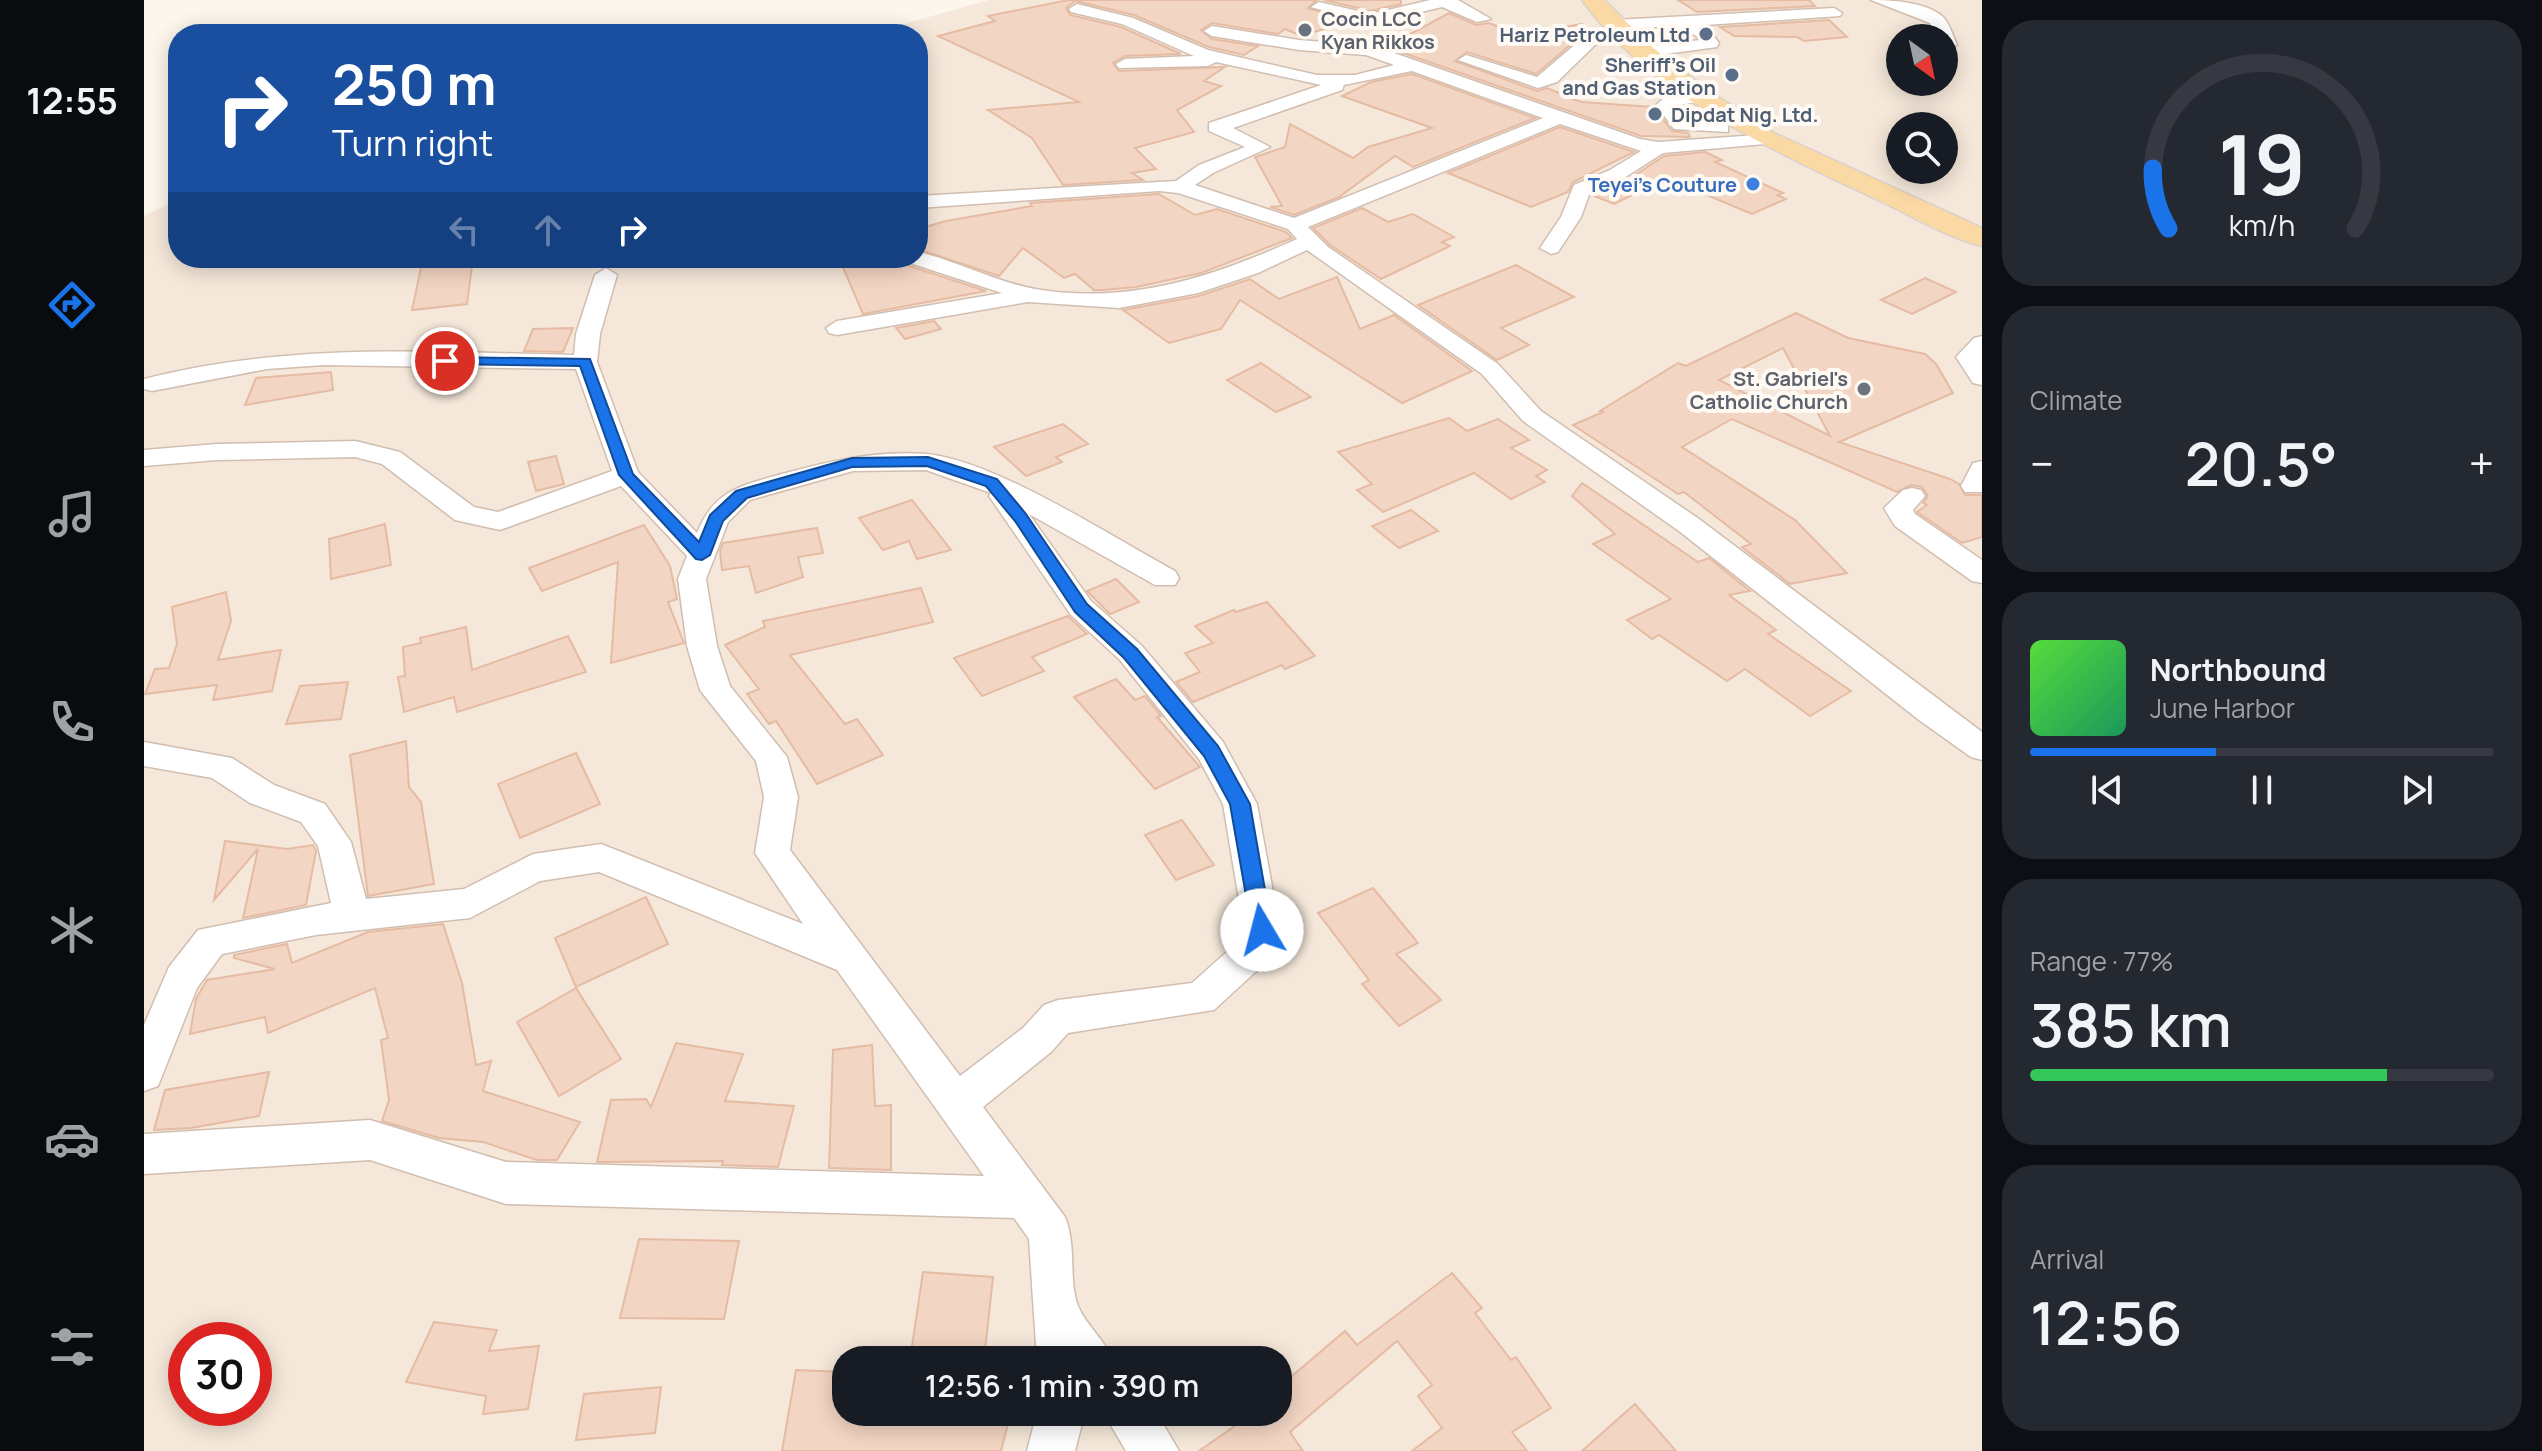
<!DOCTYPE html>
<meta charset="utf-8">
<style>
:root{--surface:#171b24;--page:#242831;--text:#f1f3f6;--muted:#9ea1a6;--line:#363941;--accent:#1a73e8}
body{margin:0;font-family:Manrope,sans-serif;background:var(--page);color:var(--text);height:100vh;display:flex;flex-direction:column;font-size:30px;white-space:nowrap}
*{box-sizing:border-box;margin:0}
p{font-size:26px;color:var(--muted)}
.icon{flex:none;width:44px;height:44px;fill:none;stroke:currentColor;stroke-width:2;stroke-linecap:round;stroke-linejoin:round}
.map{position:relative;flex:1;overflow:hidden}
.sheet{display:flex;flex-direction:column;gap:20px;padding:20px;background:#0d0f14;width:560px}
.sheet>*{flex:none}
.top-card{position:absolute;left:24px;top:24px;width:760px;height:244px;border-radius:32px;box-shadow:0 4px 20px #0003;background:#1a4fa0;color:#fff;overflow:hidden}
.needle{width:52px;rotate:147deg}
.buttons{position:absolute;left:1742px;top:24px;display:grid;gap:16px}
.buttons a{display:grid;place-items:center;width:72px;height:72px;border-radius:50%;background:var(--surface);box-shadow:0 4px 20px #0003;font-size:40px}
.speed{position:absolute;left:24px;top:1322px;display:flex;gap:16px;font-size:40px;font-weight:700;text-align:center}
.speed>*{display:grid;place-content:center;width:104px;height:104px;border-radius:50%;background:var(--surface);box-shadow:0 4px 20px #0003;line-height:1}
.speed .limit{border:12px solid #d22;background:#fff;color:#111}
.pin{position:absolute;display:grid;place-items:center;width:68px;height:68px;color:#fff;margin:-34px;border:4px solid #fff;border-radius:50%;box-shadow:0 2px 8px #0007}
.me{position:absolute;width:88px;margin:-44px;rotate:352deg;stroke-linejoin:round;filter:drop-shadow(0 0 6px #0008)}
.turn{display:flex;align-items:center;gap:28px;height:168px;padding:0 32px;font-size:36px}
.turn .icon{width:104px;height:104px;stroke-width:2.5}
.turn b{display:block;font-size:56px;line-height:68px}
.lanes{display:flex;align-items:center;height:76px;padding:0 32px;background:#0003;justify-content:center;gap:40px;direction:ltr}
.lanes .off{opacity:.35}
.big{font-size:60px;font-weight:600;line-height:1.1}
.sheet .card{flex:1;display:flex;flex-direction:column;justify-content:center;gap:12px;min-width:0;padding:0 28px;border-radius:32px;background:var(--page)}
.sheet .dial{align-items:center;gap:0}
.dial svg{height:208px;overflow:visible;fill:none;stroke:var(--line);stroke-width:7;stroke-linecap:round;text-anchor:middle}
.dial text{fill:var(--text);stroke:none}
.song{display:flex;align-items:center;gap:24px}
.cover{width:96px;height:96px;border-radius:12px;background:linear-gradient(135deg,hsl(110 70% 55%),hsl(150 70% 35%))}
.played{height:8px;border-radius:4px;background:linear-gradient(90deg,var(--accent) 40%,var(--line) 40%)}
.keys{display:flex;justify-content:space-around;direction:ltr}
.heat{display:flex;justify-content:space-between;align-items:center;font-size:44px;direction:ltr}
.charge{height:12px;border-radius:6px;background:linear-gradient(90deg,#34c759 77%,var(--line) 0)}
.trip{position:absolute;left:688px;top:1346px;width:460px;height:80px;border-radius:32px;background:var(--surface);box-shadow:0 4px 20px #0003;font-weight:600;line-height:80px;text-align:center}
main{display:flex;flex:1;min-height:0}
.tab-bar{display:flex;flex-direction:column;width:144px;justify-content:space-around;align-items:center;background:#090b0e;color:var(--muted)}
.tab-bar .icon{width:56px;height:56px}
.tab-bar .selected{color:var(--accent)}
.tab-bar b{font-size:36px;color:var(--text)}
.map>svg:first-child{display:block}
</style>
<main>
<nav class="tab-bar">
<b>12:55</b>
<svg class="icon selected" aria-label="directions" viewBox="0 0 24 24"><path d="M12 3l9 9-9 9-9-9zM9 14v-3h6M13 9l2 2-2 2"/></svg>
<svg class="icon" aria-label="music" viewBox="0 0 24 24"><path d="M9 18V5l10-2v13"/><circle cx="6" cy="18" r="3"/><circle cx="16" cy="16" r="3"/></svg>
<svg class="icon" aria-label="phone" viewBox="0 0 24 24"><path d="M5 4h4l2 5-3 2q2 4 5 5l2-3 5 2v4C11 20 4 13 5 4z"/></svg>
<svg class="icon" aria-label="climate" viewBox="0 0 24 24"><path d="M12 3v18M4 7l16 10M4 17L20 7"/></svg>
<svg class="icon" aria-label="car" viewBox="0 0 24 24"><path d="M5 17H2v-5l4-1 3-4h7l3 4 3 1v5h-3M9 17h6M6 11h13"/><circle cx="7" cy="17" r="2"/><circle cx="17" cy="17" r="2"/></svg>
<svg class="icon" aria-label="filters" viewBox="0 0 24 24"><path d="M4 7h16M4 17h16"/><circle cx="9" cy="7" r="2"/><circle cx="15" cy="17" r="2"/></svg>
</nav>
<div class="map">
<svg width="1838" height="1451" viewBox="0 0 1838 1451">
<rect width="100%" height="100%" fill="#fdf6ec"/>
<path fill="#f5e8da" fill-rule="evenodd" d="M845,0H1838V1451H0V216L34,199V258H774V34H724ZM1756,38H1800V82H1756ZM1756,126H1800V170H1756ZM42,1340H110V1408H42ZM702,1360H1134V1412H702Z"/>
<g fill="#f3d5c3" stroke="#e6bba3" stroke-width="2" fill-rule="evenodd">
<polygon points="925,0 1173,0 1164,8 1207,21 1157,36 1141,29 1134,34 1068,23 1057,30 1068,39 1114,46 1100,55 1065,47 990,15 931,1 922,8 926,15 977,27 1037,54 981,56 969,63 975,71 1081,67 1060,81 1077,86 1033,110 1050,132 991,148 1012,169 988,173 999,180 919,185 888,138 844,110 935,102 794,36 851,21 844,16"/>
<polygon points="1180,0 1257,0 1257,4 1227,11"/>
<polygon points="1534,0 1665,0 1671,6 1553,12"/>
<polygon points="1305,13 1332,25 1345,23 1373,34 1438,24 1448,32 1438,35 1392,74 1323,52 1311,61 1393,91 1403,88 1437,102 1510,107 1528,131 1544,133 1546,137 1497,136 1242,47"/>
<polygon points="1685,20 1703,37 1660,41 1653,37 1590,36 1576,27"/>
<polygon points="1268,74 1391,118 1269,167 1251,156 1195,197 1150,215 1126,207 1138,206 1111,157 1141,147 1146,124 1209,158 1224,147 1288,128 1198,96 1227,82"/>
<polygon points="1416,127 1490,152 1429,182 1424,192 1387,207 1304,173"/>
<polygon points="1561,152 1578,160 1571,162 1639,193 1633,195 1642,199 1608,214 1522,178 1470,204 1448,195 1482,181 1520,156"/>
<polygon points="1015,194 1051,215 1073,209 1142,232 1148,238 1057,273 992,287 959,290 950,290 931,274 920,278 879,248 855,276 774,249 774,229 802,221 888,206 886,203"/>
<polygon points="1218,208 1244,222 1269,214 1310,237 1298,242 1306,246 1237,279 1186,245 1169,228"/>
<polygon points="279,258 329,258 323,304 268,310"/>
<polygon points="695,258 760,258 765,266 842,291 719,314"/>
<polygon points="1372,265 1430,297 1357,328 1385,345 1353,360 1274,305"/>
<polygon points="1193,277 1216,329 1250,315 1328,371 1258,403 1096,300 1077,329 1025,343 979,310 1055,296 1106,279 1135,299"/>
<polygon points="1781,278 1812,292 1768,314 1737,300"/>
<path d="M1652,313L1704,338L1781,354L1792,364L1809,393L1695,442L1806,479L1815,484L1821,495H1838V537L1818,543L1773,512L1783,505L1779,503L1784,496L1778,487L1767,485L1753,492L1588,419L1538,447L1651,520L1703,573L1646,584L1598,547L1607,544L1540,492L1534,494L1429,425L1459,412L1456,411L1534,363L1542,366ZM1639,348L1686,436L1575,380Z"/>
<polygon points="790,321 797,329 761,339 752,328"/>
<polygon points="429,328 419,352 380,351 389,329"/>
<polygon points="1117,363 1167,397 1132,412 1083,380"/>
<polygon points="187,372 189,390 101,405 112,378"/>
<polygon points="1305,418 1323,431 1354,419 1385,440 1367,448 1403,470 1392,476 1401,482 1367,499 1330,473 1239,512 1213,490 1228,484 1194,452"/>
<polygon points="919,424 944,444 912,457 918,462 882,476 850,447"/>
<polygon points="412,456 420,484 392,491 384,462"/>
<polygon points="1438,483 1554,562 1565,558 1606,591 1585,595 1632,630 1624,634 1707,691 1666,716 1601,669 1583,681 1515,635 1508,639 1483,620 1527,599 1449,544 1471,534 1428,496"/>
<polygon points="768,500 807,550 773,559 765,541 739,550 715,518"/>
<polygon points="1267,510 1294,531 1255,548 1228,526"/>
<polygon points="241,524 247,565 187,579 185,539"/>
<polygon points="500,525 526,566 533,599 524,602 540,643 467,663 474,562 398,591 385,568"/>
<polygon points="673,528 679,553 654,557 659,577 612,593 605,566 578,570 576,551 579,543"/>
<polygon points="972,579 995,602 966,614 943,591"/>
<polygon points="777,588 789,622 646,655 701,724 713,719 739,755 673,784 632,721 625,724 603,694 615,689 581,645 621,627 619,621"/>
<polygon points="82,592 87,621 74,660 137,650 128,691 69,700 73,685 1,694 11,669 25,668 33,644 28,607"/>
<polygon points="1123,602 1171,656 1141,669 1138,665 1049,702 1032,682 1056,672 1041,653 1069,643 1051,626 1090,610 1092,612"/>
<polygon points="924,616 943,634 888,657 900,671 838,696 810,658"/>
<polygon points="322,627 328,670 424,636 442,672 313,712 310,697 260,712 254,677 261,676 259,647 277,643 276,638"/>
<polygon points="972,679 991,700 1001,696 1017,716 1013,717 1056,767 1011,789 930,697"/>
<polygon points="204,682 197,719 142,724 156,686"/>
<polygon points="262,741 265,787 277,802 290,884 224,896 206,755"/>
<polygon points="432,753 456,804 376,838 354,784"/>
<polygon points="1038,820 1070,865 1032,880 1001,835"/>
<polygon points="81,841 143,849 169,845 172,851 162,905 99,918 114,849 70,900"/>
<polygon points="1229,888 1274,943 1252,954 1297,1000 1255,1026 1218,984 1225,980 1174,913"/>
<polygon points="502,897 524,944 432,987 411,938"/>
<polygon points="299,924 318,983 332,1065 347,1061 339,1091 436,1122 413,1160 393,1160 339,1142 295,1138 238,1121 245,1100 237,1040 244,1038 231,988 124,1033 121,1017 46,1034 52,999 63,980 131,969 90,958 90,955 143,944 148,963 224,932"/>
<polygon points="432,988 477,1059 415,1096 373,1022"/>
<polygon points="532,1043 599,1054 581,1101 650,1106 634,1167 578,1165 579,1161 453,1162 467,1100 502,1099 507,1107"/>
<polygon points="728,1045 731,1106 747,1105 747,1170 685,1168 689,1050"/>
<polygon points="125,1072 115,1116 47,1128 10,1130 21,1090"/>
<polygon points="495,1239 595,1241 580,1319 476,1318"/>
<polygon points="779,1272 849,1277 840,1360 766,1360"/>
<polygon points="1308,1273 1338,1308 1331,1313 1367,1360 1372,1357 1407,1408 1368,1432 1383,1451 1268,1451 1298,1428 1274,1396 1288,1385 1253,1341 1146,1432 1159,1451 1055,1451 1111,1412 1134,1412 1134,1388 1201,1331 1213,1345"/>
<polygon points="290,1322 353,1330 345,1351 395,1346 384,1409 339,1414 342,1396 262,1382"/>
<polygon points="652,1370 702,1372 702,1412 867,1412 857,1451 638,1451"/>
<polygon points="517,1387 511,1433 432,1440 440,1394"/>
<polygon points="1491,1404 1532,1451 1438,1451"/>
</g>
<g fill="none" stroke-linecap="round" stroke-linejoin="round">
<defs>
<g id="minor">
<polygon points="1286,0 1314,0 1347,19 1333,22 1298,7 1227,24 1167,7 1175,2 1227,14"/>
<path d="M1727,0C1748,0 1781,2 1798,16C1805,22 1809,36 1813,45L1800,49V38H1793L1786,23Z"/>
<path d="M933,4L989,18L1064,50L1173,75H1211L1250,65L1222,55L1155,50L1068,36L1060,31L1068,26L1155,40L1230,46L1496,139L1514,142L1628,134V142L1621,144L1519,153L1480,178L1446,192L1437,217L1414,252L1407,254L1396,248L1417,217L1430,185L1466,170L1497,151L1416,124L1164,227L1184,247L1354,364L1397,411L1555,519L1838,732V760L1827,757L1775,720L1535,531L1379,421L1338,374L1163,250L1114,273L1054,293L975,308L884,302L693,335L685,333L682,328L693,321L858,293L766,263L763,258H774V252C813,261 852,282 891,289C984,305 1069,277 1153,239L1144,229L1034,193L1015,191L774,208V196L1032,181L1055,165L1101,147L1065,131V123L1177,85L1072,62L1064,66L975,68L972,64L981,59L1050,56L978,24L927,12L925,9ZM1268,71L1399,118L1150,218L1051,185L1069,173L1126,147L1089,128L1198,90L1200,85Z"/>
<path d="M1690,8L1698,13L1696,16L1561,25L1575,43L1573,47L1500,57L1492,52L1494,48L1556,40C1541,21 1505,28 1483,29L1491,34L1489,37L1451,45L1413,82L1394,88L1314,60L1322,55L1393,77L1440,37L1482,29L1465,28V22L1471,20Z"/>
<polygon points="1557,91 1563,92 1563,100 1531,106 1543,120 1584,124 1584,132 1530,129 1512,105 1522,96"/>
<path d="M462,268L473,275L456,334L453,362L494,472L553,533C570,490 598,485 638,474C686,461 732,450 783,454C852,461 968,537 1031,571L1035,578L1031,585H1011L885,514L947,601L998,646L1079,742L1113,804L1136,930L1120,964L1070,1010L924,1033L907,1052L839,1107L921,1217C933,1246 924,1279 934,1306C942,1325 961,1340 969,1360H893L885,1239L870,1218L362,1204L226,1160L0,1174V1134L226,1120L362,1162L840,1176L693,970L455,872L396,881L326,918L172,935L78,954L53,988L14,1086L0,1091V1025L25,967L54,930L187,903L174,846L157,822L106,803L68,778L0,766V742L88,758L130,785L181,804L207,842L222,899L320,889L389,854L457,844L659,924L611,853L620,797L612,761L556,690L543,646L534,579L543,556L477,486L356,530L311,520L238,464L211,457L73,460L0,466V450L73,444L211,441L256,452L330,507L354,512L468,471L432,369L180,365L123,369L8,391L0,389V379C146,342 282,352 430,355L432,334L451,275ZM782,470L847,493L845,496L927,615L976,660L1055,759L1079,804L1100,930L1094,942L1048,983L914,1000L900,1005L879,1028L816,1076L646,850L654,797L643,757L586,686L573,646L562,579L584,522L606,500L709,471Z"/>
<polygon points="1838,336 1838,385 1829,383 1812,357 1830,338"/>
<polygon points="1838,461 1838,492 1821,492 1817,486 1829,463"/>
<polygon points="1768,488 1777,490 1781,496 1769,510 1771,514 1838,560 1838,583 1828,581 1751,526 1740,508 1759,490"/>
<polygon points="893,1412 941,1412 931,1451 883,1451"/>
<polygon points="959,1412 1012,1412 1035,1451 982,1451"/>
</g>
<path id="major" d="M1438,0H1460L1508,47L1565,91L1630,133L1838,228V246C1804,238 1770,217 1738,202C1634,153 1507,96 1438,0Z"/>
</defs>
<use href="#minor" stroke="#d1beb0" stroke-width="3"/>
<use href="#major" stroke="#dad1cd" stroke-width="3"/>
<use href="#minor" fill="#fff" fill-rule="evenodd"/>
<use href="#major" fill="#fbd9a5" fill-rule="evenodd"/>
</g>
<polygon fill="#1a73e8" stroke="#114b97" stroke-width="2" points="301,357 446,359 489,474 555,542 566,515 592,491 708,458 784,457 853,479 882,514 943,604 993,649 1074,746 1106,804 1128,930 1125,936 1111,936 1108,930 1086,804 1060,756 980,658 931,612 871,521 842,486 783,466 708,467 603,498 579,521 566,555 558,560 552,559 475,475 436,366 296,364 296,359"/>
<g fill="#6b7280" stroke="#fffaf3" stroke-width="3">
<circle cx="1161" cy="30" r="8"/>
<circle cx="1720" cy="389" r="8"/>
</g>
<g fill="#5c6f8a" stroke="#fffaf3" stroke-width="3">
<circle cx="1562" cy="34" r="8"/>
<circle cx="1588" cy="75" r="8"/>
<circle cx="1511" cy="114" r="8"/>
</g>
<circle fill="#3f7fe0" stroke="#fffaf3" stroke-width="3" cx="1609" cy="184" r="8"/>
<g text-anchor="middle" dominant-baseline="central" stroke-width="8" stroke-linejoin="round" paint-order="stroke">
<g font-size="20" font-weight="bold" fill="#5b616d" stroke="#fffaf3" text-anchor="start">
<text x="1177" y="18">Cocin LCC<tspan x="1177" dy="23">Kyan Rikkos</tspan></text>
<text x="1704" y="378" text-anchor="end">St. Gabriel's<tspan x="1704" dy="23">Catholic Church</tspan></text>
</g>
<g font-size="20" font-weight="bold" fill="#4e5e75" stroke="#fffaf3" text-anchor="end">
<text x="1546" y="34">Hariz Petroleum Ltd</text>
<text x="1572" y="64">Sheriff's Oil<tspan x="1572" dy="23">and Gas Station</tspan></text>
<text x="1527" y="114" text-anchor="start">Dipdat Nig. Ltd.</text>
</g>
<g font-size="20" font-weight="bold" fill="#366cbe" stroke="#fffaf3" text-anchor="end">
<text x="1593" y="184">Teyei's Couture</text>
</g>
</g>
</svg>
<div class="buttons">
<a><svg class="needle" viewBox="-14 -14 28 28"><path d="M0-13l5 13h-10z" fill="#e53935"/><path d="M0 13l5-13h-10z" fill="#9ea1a6"/></svg></a>
<a><svg class="icon" aria-label="search" viewBox="0 0 24 24"><circle cx="10" cy="10" r="6"/><path d="M15 15l6 6"/></svg></a>
</div>
<div class="speed"><div class="limit">30</div></div>
<div class="pin" style="left:301px;top:361px;background:#d93025"><svg class="icon" aria-label="arrive" viewBox="0 0 24 24"><path d="M6 21V4h12l-3 4 3 4H6"/></svg></div>
<svg class="me" style="left:1118px;top:930px" viewBox="-20 -20 40 40"><circle r="19" fill="#fff"/><path d="M0-13L10 11 0 6-10 11z" fill="#1a73e8"/></svg>
<div class="trip">12:56 · 1 min · 390 m</div>
<div class="top-card">
<div class="turn"><svg class="icon" aria-label="right" viewBox="0 0 24 24"><path d="M7 20v-9h11M14 6l5 5-5 5"/></svg><div><b>250 m</b>Turn right</div></div>
<div class="lanes"><svg class="icon off" aria-label="left" viewBox="0 0 24 24"><path d="M17 20v-9H6M10 6l-5 5 5 5"/></svg><svg class="icon off" aria-label="ahead" viewBox="0 0 24 24"><path d="M12 20V5M6 11l6-6 6 6"/></svg><svg class="icon" aria-label="right" viewBox="0 0 24 24"><path d="M7 20v-9h11M14 6l5 5-5 5"/></svg></div>
</div>
</div>
<section class="sheet">
<div class="card dial"><svg viewBox="0 0 100 80">
<path d="M14 69A42 42 0 1 1 86 69"/>
<path d="M14 69A42 42 0 0 1 8 46" stroke="#1a73e8"/>
<text x="50" y="56" font-size="32" font-weight="700">19</text>
<text x="50" y="72" font-size="11">km/h</text>
</svg></div>
<div class="card"><p>Climate</p>
<div class="heat"><a>−</a><b class="big">20.5°</b><a>+</a></div>
</div>
<div class="card">
<div class="song"><i class="cover"></i><div><b>Northbound</b><p>June Harbor</p></div></div>
<div class="played"></div>
<div class="keys"><svg class="icon" aria-label="previous" viewBox="0 0 24 24"><path d="M18 5L8 12l10 7zM5 5v14"/></svg><svg class="icon" aria-label="pause" viewBox="0 0 24 24"><path d="M8 5v14M16 5v14"/></svg><svg class="icon" aria-label="next" viewBox="0 0 24 24"><path d="M6 5l10 7-10 7zM19 5v14"/></svg></div>
</div>
<div class="card"><p>Range · 77%</p><b class="big">385 km</b><div class="charge"></div></div>
<div class="card"><p>Arrival</p><b class="big">12:56</b></div>
</section>
</main>
